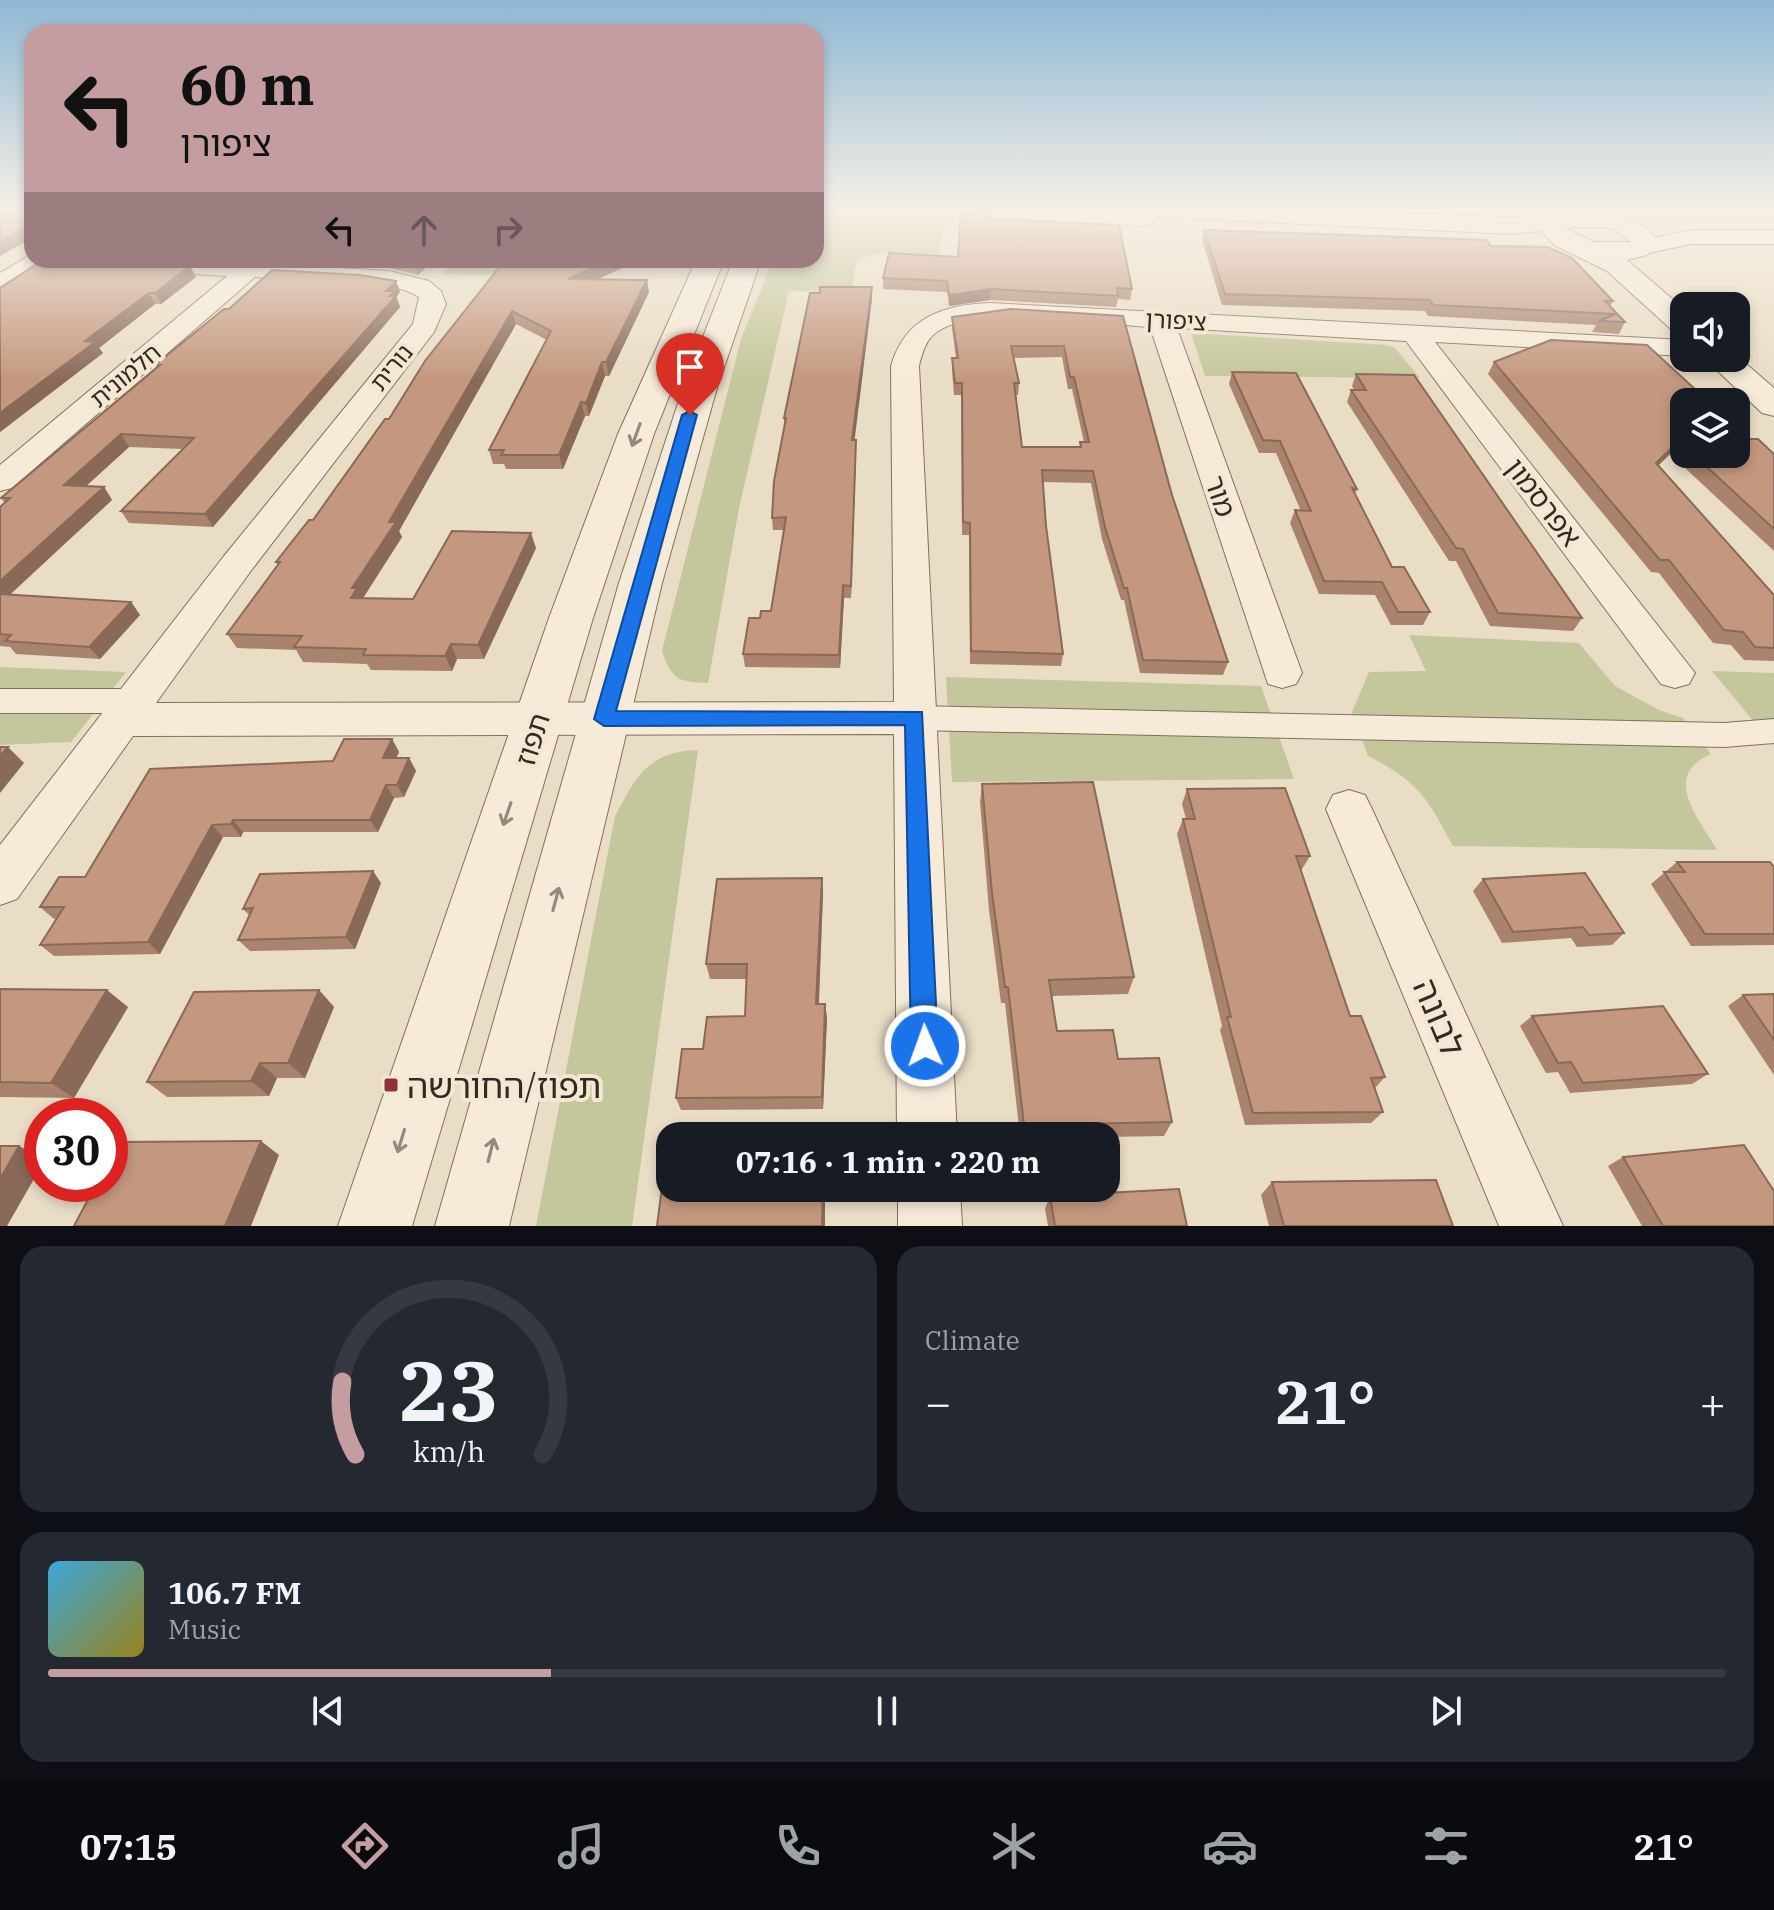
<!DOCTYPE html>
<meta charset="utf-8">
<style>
:root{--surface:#171b24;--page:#242831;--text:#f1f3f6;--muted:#9ea1a6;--line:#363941;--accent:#c49da0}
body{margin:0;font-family:"IBM Plex Serif","Noto Sans Hebrew",serif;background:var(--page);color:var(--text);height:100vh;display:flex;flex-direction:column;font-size:30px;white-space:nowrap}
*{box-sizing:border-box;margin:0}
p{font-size:26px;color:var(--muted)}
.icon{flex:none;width:44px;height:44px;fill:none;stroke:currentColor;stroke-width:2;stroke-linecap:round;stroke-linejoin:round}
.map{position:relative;height:1226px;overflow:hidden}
.sheet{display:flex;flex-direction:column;gap:20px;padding:20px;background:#0d0f14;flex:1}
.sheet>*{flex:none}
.banner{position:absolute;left:24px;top:24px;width:800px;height:244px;border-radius:24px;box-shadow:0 4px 12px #0003;background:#c49da0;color:#111;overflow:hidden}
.controls{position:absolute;left:1670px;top:292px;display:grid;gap:16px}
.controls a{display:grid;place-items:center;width:80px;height:80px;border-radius:16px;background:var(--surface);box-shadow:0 4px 12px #0003;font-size:40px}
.speed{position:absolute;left:24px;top:1098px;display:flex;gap:16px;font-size:40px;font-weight:700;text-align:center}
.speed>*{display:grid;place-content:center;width:104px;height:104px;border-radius:50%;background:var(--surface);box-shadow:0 4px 12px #0003;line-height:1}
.speed .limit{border:12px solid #d22;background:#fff;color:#111}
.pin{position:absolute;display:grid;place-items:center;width:68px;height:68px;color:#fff;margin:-82px -34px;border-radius:50% 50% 50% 0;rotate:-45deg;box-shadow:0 0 8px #0007}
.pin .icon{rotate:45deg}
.me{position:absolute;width:88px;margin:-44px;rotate:358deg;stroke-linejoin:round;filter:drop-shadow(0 0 6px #0008)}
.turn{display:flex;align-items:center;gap:28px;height:168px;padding:0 24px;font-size:36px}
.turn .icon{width:104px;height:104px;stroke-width:2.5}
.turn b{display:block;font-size:56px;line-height:68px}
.lanes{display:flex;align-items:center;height:76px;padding:0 24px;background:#0003;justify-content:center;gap:40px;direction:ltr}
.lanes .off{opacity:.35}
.big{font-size:60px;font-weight:700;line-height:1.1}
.sheet .card{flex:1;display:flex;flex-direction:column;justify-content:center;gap:12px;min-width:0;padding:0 28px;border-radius:24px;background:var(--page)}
.sheet .dial{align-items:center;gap:0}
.dial svg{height:208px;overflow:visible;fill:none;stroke:var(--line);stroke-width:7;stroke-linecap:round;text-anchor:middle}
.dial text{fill:var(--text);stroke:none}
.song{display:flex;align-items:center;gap:24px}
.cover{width:96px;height:96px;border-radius:12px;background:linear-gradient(135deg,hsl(200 70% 55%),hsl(50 70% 35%))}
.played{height:8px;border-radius:4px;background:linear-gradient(90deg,var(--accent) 30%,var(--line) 30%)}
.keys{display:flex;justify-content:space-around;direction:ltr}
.heat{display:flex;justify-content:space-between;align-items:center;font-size:44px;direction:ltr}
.sheet .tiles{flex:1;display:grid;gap:20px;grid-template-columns:1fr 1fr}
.card:last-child{grid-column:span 2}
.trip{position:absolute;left:656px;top:1122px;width:464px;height:80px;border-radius:24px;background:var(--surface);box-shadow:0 4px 12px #0003;font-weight:700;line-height:80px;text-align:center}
.tab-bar{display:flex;height:128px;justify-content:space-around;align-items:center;background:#090b0e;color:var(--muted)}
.tab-bar .icon{width:56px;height:56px}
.tab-bar .active{color:var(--accent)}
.tab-bar b{font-size:36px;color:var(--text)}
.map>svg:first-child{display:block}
</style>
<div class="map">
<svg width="1774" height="1226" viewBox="0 0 1774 1226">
<rect width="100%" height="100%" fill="#eaddc6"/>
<g fill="#c4c79b">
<path d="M852,215L944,217L939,255C922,254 865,247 856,265C853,272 854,284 853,292L789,291L739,508L708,683C678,682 672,680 662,651L741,339L773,260H816V220Z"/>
<polygon points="455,260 558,260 600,278 443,274"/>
<polygon points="1191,333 1387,345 1395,348 1420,378 1205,376"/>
<path d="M1409,635L1579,643L1615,686L1659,710L1683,718L1711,754C1661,776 1698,817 1717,850L1453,846C1427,798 1419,782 1368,756L1352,712L1369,672L1426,671Z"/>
<polygon points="0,667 126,672 71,742 0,745"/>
<polygon points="1712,671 1774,673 1774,746"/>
<polygon points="946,677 1261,686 1294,779 952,782"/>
<path d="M698,750L632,1226H536L615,816C637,775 648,752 698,750Z"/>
</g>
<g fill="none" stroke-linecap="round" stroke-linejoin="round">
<defs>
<g id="pedestrian">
<polygon points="0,689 134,689 145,693 149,701 145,709 134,713 0,713"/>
<polygon points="915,706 1724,723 1774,719 1774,743 1724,747 915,730 904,727 899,718 904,709"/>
</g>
<g id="minor">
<polygon points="1691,230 1774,230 1774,244 1691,244 1644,254 1632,247 1636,242"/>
<polygon points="32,254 32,260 50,260 0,291 0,273"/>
<path d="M67,260H202L389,271L429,281L441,291L446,304L434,332L250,572L156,703L894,702L891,366C905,317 943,305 990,303L1684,340V356L1435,342L1695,673L1689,684L1675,688L1661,684L1406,341L1177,328L1302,673L1296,684L1282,688L1268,684L1150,327C1103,324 977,306 940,330C926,338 923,351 919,366L957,1136H897L894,734L133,736L17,899L0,905V845L224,556L413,324L419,297C392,277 292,280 255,277L12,488L0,491V465L227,276L79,267Z"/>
<polygon points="1349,790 1365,795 1372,809 1563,1226 1499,1226 1326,809 1333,795"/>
<polygon points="898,1188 960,1188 962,1226 898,1226"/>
</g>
<g id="tertiary">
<polygon points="816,208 841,208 838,213 816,218"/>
<path d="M943,208C1127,208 1311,209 1495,217C1532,219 1568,208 1604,212C1629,215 1645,223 1659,244L1647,255L1627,260L1684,309V334L1673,331L1607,271L1556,246L1540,231L1514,234L1156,217L1153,223L1144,226L955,215ZM1604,227L1614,229L1631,242H1594L1564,228Z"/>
<polygon points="696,260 724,260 654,434 593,618 412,1226 338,1226 549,618 618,434"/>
<polygon points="733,260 761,260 717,388 662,583 509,1226 435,1226 619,583 683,388"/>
<polygon points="1736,355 1774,388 1774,416 1762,413 1704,358"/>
</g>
</defs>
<use href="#pedestrian" stroke="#836f5d" stroke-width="2"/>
<use href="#minor" stroke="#836f5d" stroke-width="2"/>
<use href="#tertiary" stroke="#836f5d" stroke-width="2"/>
<use href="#pedestrian" fill="#f5ebd8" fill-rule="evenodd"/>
<use href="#minor" fill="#f5ebd8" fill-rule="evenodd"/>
<use href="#tertiary" fill="#f5ebd8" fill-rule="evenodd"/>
</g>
<g fill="#a9836d" fill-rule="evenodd">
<polygon points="989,219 1132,289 1130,300 1118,299 1116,307 990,300 949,306 947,292 883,289 883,278 958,257"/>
<polygon points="1204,230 1491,246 1613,301 1610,306 1625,322 1619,334 1592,332 1596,325 1428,316 1425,311 1222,305 1202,240"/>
<polygon points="296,260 434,260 418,275 389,268 297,263"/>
<polygon points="505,260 640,260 598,279 649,292 609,376 605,376 589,416 585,416 563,469 506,469 504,464 493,464 489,450 547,340 516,324 399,531 402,537 363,598 413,599 536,548 484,659 457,659 452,671 371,670 367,664 303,662 296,650 237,648 227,634 278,565 276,562 313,520 389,419"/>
<polygon points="196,277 161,304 155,304 99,348 103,353 0,432 0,288"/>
<polygon points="396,281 400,292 396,296 400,307 213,527 129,523 121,511 183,449 129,447 85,487 104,487 112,500 10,594 131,602 140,615 100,659 16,654 10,647 0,646 0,507 5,503 1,498 156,367 155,365 229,309"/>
<polygon points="872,287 872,298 854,440 856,453 851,598 844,598 840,668 745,667 743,654 760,618 771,611 784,530 773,530 772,518 784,428 784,418 820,293"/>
<path d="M1123,316L1172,495L1228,662L1223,675L1140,673L1124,600H1121L1102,539L1091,483L1043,482L1046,526L1063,654L1061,666L970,664L969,535H962L961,395H954L952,370V358H956L952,328V317ZM1062,357L1068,389H1072L1084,442H1080V447H1022L1016,395H1018L1019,383L1014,358Z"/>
<polygon points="1494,362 1684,402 1684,454 1736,454 1750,439 1774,454 1774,551 1670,454 1658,466 1774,595 1774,661 1744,660 1731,645 1713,643 1659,573 1651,572 1488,374"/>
<polygon points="1232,372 1357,489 1355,494 1392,567 1430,612 1423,625 1391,625 1375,595 1319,594 1290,523 1295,510 1301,511 1276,453 1259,453 1229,384"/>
<polygon points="1356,374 1582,618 1573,631 1490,626 1456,561 1449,561 1347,402 1351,390 1354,390 1352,386"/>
<polygon points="392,739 399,752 396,758 409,758 416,771 404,797 394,798 378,832 243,832 241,837 223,837 160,954 54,956 40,945 56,919 54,919 40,907 85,877 333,761"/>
<polygon points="982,784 1134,977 1128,994 1052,996 1057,1031 1118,1059 1172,1122 1164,1136 1106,1137 1106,1136 1020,1136 1005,1003 1001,1003 989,910 980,802"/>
<polygon points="1187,789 1310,856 1301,871 1350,1016 1385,1077 1375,1088 1383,1112 1371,1123 1245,1125 1220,1030 1222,1026 1177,834 1183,819 1186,819 1182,804"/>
<polygon points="1677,862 1774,867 1774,945 1691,946 1651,884"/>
<polygon points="822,878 823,893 819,1004 825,1004 827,1018 823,1109 681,1110 676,1098 703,1049 745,1016 746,979 710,979 706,964"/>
<polygon points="1483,879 1624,933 1612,945 1577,947 1571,938 1502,943 1473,891"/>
<polygon points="381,883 355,949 250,951 238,940 250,916 243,909"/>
<polygon points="0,989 128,1007 74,1098 0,1097"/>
<polygon points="319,990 334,1007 305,1078 277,1078 269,1096 167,1097 147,1082"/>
<polygon points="1774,994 1774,1075 1728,1006 1743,995"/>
<polygon points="1532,1016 1708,1074 1692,1084 1570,1093 1558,1072 1546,1073 1520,1026"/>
<polygon points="1623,1157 1774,1226 1642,1226 1608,1166"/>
<polygon points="1272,1182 1453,1226 1269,1226 1261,1195"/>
<polygon points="1050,1196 1187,1226 1048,1226 1045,1209"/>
</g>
<g fill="#896a59">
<polygon points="32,224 32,238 0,256 0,242"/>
<polygon points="419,260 434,260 418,275 414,264"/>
<polygon points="610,260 640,260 571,291 568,279"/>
<polygon points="190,266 196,277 161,304 155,293"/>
<polygon points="647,280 649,292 609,376 606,362"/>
<polygon points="396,281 400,292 396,296 400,307 213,527 205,514 386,291"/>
<polygon points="872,287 872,298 853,453 852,440"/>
<polygon points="991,289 990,300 949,306 949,295"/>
<polygon points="149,293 155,304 99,348 103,353 0,432 0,413 85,341"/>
<polygon points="512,311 516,324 399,531 402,537 363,598 351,598 352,588"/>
<polygon points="602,362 605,376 589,416 586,403"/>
<polygon points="581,402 585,416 563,469 559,455"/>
<polygon points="121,434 129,447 73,498 64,485"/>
<polygon points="856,440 856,453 851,598 851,586"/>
<polygon points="1679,441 1670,454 1647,476 1656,463"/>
<polygon points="104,487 112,500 0,604 0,581"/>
<polygon points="531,533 536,548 484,659 478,645"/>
<polygon points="843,585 844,598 840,668 839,655"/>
<polygon points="131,602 140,615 100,659 89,647"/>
<polygon points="451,644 457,659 452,671 445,656"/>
<polygon points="392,739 399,752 390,771 383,758"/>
<polygon points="8,747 24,763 0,793 0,756"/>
<polygon points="409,758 416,771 404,797 397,785"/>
<polygon points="386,785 394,798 378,832 370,820"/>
<polygon points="233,820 243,832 241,837 231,824"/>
<polygon points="212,825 223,837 160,954 148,942"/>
<polygon points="373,871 381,883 355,949 346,937"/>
<polygon points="822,878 823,893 818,1018 816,1004"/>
<polygon points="107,990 128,1007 74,1098 51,1083"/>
<polygon points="319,990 334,1007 305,1078 288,1063"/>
<polygon points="825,1004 827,1018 823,1109 822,1097"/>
<polygon points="260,1063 277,1078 269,1096 251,1081"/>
<polygon points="261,1141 279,1155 251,1226 225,1226"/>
<polygon points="19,1146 42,1158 42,1165 7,1226 0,1226 0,1179"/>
<polygon points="823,1188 825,1188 825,1226 822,1226"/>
</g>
<g fill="#c4987f" stroke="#896a59" stroke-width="2" fill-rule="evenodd">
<polygon points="0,208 32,208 32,224 0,242"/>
<polygon points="961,208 989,210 989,219 1119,225 1132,289 1117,288 1118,296 991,289 949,295 947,281 883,278 889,253 958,257"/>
<polygon points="1204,230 1486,240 1491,246 1548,247 1572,258 1613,301 1605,301 1625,322 1599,321 1616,314 1433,305 1430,300 1225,294"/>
<polygon points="43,260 85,260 190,266 155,293 149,293 85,341 95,342 0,413 0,288"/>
<polygon points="396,260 419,260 414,264"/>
<polygon points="505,260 610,260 568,279 647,280 606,362 602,362 586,403 581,402 559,455 501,455 504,450 489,450 551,331 512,311 389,522 396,522 352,588 357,588 351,598 413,599 452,531 531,533 478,645 451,644 445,656 363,655 366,649 294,647 302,636 227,634 280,562 276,562 309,520 313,520 385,419 389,419 425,361"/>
<polygon points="272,270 360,275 396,281 386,291 395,291 390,296 396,296 205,514 121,511 194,438 121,434 64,485 104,487 0,581 0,507 10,498 1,498 160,365 155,365 224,309 229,309"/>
<polygon points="820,287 872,287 852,440 856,440 851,586 843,585 839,655 743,654 749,618 760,618 761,611 771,611 786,517 772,518 774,481 786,418 784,418 810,293 820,293"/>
<path d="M1011,309L1123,316L1172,495L1228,662L1143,660L1127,588H1124L1105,527L1093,471L1042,470L1046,526L1063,654L971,651L970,523L963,522L962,383H955L952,358H958L952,317ZM1011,346H1064L1070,377H1074L1089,442H1080L1081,447H1022L1014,383H1019Z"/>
<polygon points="1551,340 1647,345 1709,402 1684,402 1684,446 1679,441 1656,463 1774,595 1774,648 1755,647 1743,632 1724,630 1669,560 1660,560 1494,362"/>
<polygon points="1232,372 1296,373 1357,489 1352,488 1392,567 1404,567 1430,612 1398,612 1382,582 1324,581 1295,510 1311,511 1280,441 1263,440"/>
<polygon points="1356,374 1414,375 1582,618 1498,613 1463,549 1456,548 1351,390 1366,390"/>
<polygon points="1736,426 1750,439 1758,439 1774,454 1774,529 1693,454 1736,454"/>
<polygon points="0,594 131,602 89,647 5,641 11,635 0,634"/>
<polygon points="344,739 392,739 383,758 409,758 397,785 386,785 370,820 233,820 231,824 212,825 148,942 40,945 64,907 40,907 59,877 85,877 150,769 333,761"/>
<polygon points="0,747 8,747 0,756"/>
<polygon points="1093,782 1134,977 1049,980 1057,1031 1113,1030 1118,1059 1159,1058 1172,1122 1024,1125 1008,987 1005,987 992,893 982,784"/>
<polygon points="1285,788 1310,856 1296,856 1350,1016 1361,1016 1385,1077 1371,1078 1383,1112 1253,1113 1227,1017 1231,1017 1183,819 1195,819 1187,789"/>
<polygon points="1677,862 1770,862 1774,867 1774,934 1705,934 1664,872 1685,872"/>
<polygon points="373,871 346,937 238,940 253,908 243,909 260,874"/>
<polygon points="1585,873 1624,933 1589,935 1583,927 1513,932 1483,879"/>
<polygon points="822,878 816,1004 825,1004 822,1097 676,1098 682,1049 703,1049 707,1017 745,1016 747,964 706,964 717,879"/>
<polygon points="0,989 107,990 51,1083 0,1082"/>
<polygon points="319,990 288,1063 260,1063 251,1081 147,1082 194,992"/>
<polygon points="1774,994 1774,1040 1743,995"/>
<polygon points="1663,1006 1708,1074 1583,1083 1571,1062 1558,1063 1532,1016"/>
<polygon points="261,1141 225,1226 74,1226 96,1184 110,1184 110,1156 117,1142"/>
<polygon points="1744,1145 1774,1191 1774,1226 1663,1226 1623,1157"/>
<polygon points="0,1146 19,1146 0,1179"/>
<polygon points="666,1156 670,1156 670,1188 823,1188 822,1226 657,1226"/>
<polygon points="1436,1180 1453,1226 1284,1226 1272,1182"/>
<polygon points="1179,1189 1187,1226 1055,1226 1050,1196"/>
</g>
<defs><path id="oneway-shaft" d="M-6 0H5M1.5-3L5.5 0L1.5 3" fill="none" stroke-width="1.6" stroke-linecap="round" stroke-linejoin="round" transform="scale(2)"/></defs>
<g stroke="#958a7c">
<use href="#oneway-shaft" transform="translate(636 435) rotate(110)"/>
<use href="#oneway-shaft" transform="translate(507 814) rotate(109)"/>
<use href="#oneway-shaft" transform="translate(556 899) rotate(-75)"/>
<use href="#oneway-shaft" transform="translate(401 1141) rotate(107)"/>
<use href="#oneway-shaft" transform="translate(491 1150) rotate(-76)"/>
</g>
<linearGradient id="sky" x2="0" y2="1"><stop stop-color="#8eb8d4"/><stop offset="0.55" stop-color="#f6f0e5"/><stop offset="1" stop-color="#f6f0e5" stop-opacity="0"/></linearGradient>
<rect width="1774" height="380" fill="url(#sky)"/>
<polygon fill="#1a73e8" stroke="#114b97" stroke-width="2" points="690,411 697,415 616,711 922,712 938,1046 934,1056 925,1060 915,1056 911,1046 905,725 604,726 594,719 682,415"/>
<rect fill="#8d3338" stroke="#f2e8d4" stroke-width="3" x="383" y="1077" width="16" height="16" rx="4"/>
<g text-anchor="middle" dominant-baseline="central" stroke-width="8" stroke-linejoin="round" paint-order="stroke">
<g font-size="24" fill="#352920" stroke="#f2e8d4">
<text transform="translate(1176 320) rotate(3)">ציפורן</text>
<text transform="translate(391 367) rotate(-51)">נורית</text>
<text transform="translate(125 375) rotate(-40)">חלמונית</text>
</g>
<g font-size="28" fill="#352920" stroke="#f2e8d4">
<text transform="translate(1221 496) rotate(71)">מור</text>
<text transform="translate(1544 502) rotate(52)">אפרסמון</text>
<text transform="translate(532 739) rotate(-72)">תפוז</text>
</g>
<g font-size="34" fill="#352920" stroke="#f2e8d4">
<text transform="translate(1440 1017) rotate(67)">לבונה</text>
</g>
<g font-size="34" fill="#352920" stroke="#f2e8d4" text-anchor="start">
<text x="407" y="1085">תפוז/החורשה</text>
</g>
</g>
</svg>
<div class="controls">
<a><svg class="icon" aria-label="sound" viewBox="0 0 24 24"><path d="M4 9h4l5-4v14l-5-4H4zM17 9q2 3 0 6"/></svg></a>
<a><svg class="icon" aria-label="layers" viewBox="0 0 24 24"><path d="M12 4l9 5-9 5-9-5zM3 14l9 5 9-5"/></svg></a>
</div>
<div class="speed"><div class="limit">30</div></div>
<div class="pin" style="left:690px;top:415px;background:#d93025"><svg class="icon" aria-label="arrive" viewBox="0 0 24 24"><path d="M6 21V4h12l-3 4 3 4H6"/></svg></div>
<svg class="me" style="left:925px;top:1046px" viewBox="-20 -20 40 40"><circle r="17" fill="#1a73e8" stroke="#fff" stroke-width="3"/><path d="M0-11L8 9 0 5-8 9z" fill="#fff"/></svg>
<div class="trip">07:16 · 1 min · 220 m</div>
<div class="banner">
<div class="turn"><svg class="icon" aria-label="left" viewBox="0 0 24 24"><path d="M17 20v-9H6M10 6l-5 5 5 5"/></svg><div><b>60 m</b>ציפורן</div></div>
<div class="lanes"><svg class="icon" aria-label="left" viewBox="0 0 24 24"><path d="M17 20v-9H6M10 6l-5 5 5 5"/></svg><svg class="icon off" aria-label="ahead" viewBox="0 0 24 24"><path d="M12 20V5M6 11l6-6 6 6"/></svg><svg class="icon off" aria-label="right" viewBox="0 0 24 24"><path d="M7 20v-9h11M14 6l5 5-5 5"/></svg></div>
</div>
</div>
<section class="sheet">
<div class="tiles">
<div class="card dial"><svg viewBox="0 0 100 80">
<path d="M14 69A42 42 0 1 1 86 69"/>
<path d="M14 69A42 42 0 0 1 9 41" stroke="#c49da0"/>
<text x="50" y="56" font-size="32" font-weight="700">23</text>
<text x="50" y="72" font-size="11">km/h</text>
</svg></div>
<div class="card"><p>Climate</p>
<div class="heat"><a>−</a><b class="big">21°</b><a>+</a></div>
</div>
<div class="card">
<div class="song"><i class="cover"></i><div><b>106.7 FM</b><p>Music</p></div></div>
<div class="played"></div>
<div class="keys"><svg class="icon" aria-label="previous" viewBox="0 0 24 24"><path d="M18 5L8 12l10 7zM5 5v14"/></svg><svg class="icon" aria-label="pause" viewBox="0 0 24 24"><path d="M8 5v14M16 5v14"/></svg><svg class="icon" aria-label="next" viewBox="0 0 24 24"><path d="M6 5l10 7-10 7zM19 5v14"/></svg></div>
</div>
</div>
</section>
<nav class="tab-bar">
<b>07:15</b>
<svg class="icon active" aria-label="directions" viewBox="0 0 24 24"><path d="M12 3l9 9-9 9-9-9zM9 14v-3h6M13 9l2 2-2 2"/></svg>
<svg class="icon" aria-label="music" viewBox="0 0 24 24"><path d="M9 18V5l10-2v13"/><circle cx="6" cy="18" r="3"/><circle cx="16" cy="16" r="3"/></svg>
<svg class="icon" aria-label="phone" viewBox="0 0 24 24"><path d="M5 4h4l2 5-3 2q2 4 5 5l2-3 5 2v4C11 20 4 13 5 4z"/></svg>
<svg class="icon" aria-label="climate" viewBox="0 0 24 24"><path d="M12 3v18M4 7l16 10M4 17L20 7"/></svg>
<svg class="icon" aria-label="car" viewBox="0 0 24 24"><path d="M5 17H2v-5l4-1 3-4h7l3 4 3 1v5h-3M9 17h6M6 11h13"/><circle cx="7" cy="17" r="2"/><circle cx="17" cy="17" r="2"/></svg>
<svg class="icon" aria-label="filters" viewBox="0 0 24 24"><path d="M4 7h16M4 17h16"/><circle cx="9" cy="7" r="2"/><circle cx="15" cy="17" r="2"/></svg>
<b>21°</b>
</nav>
